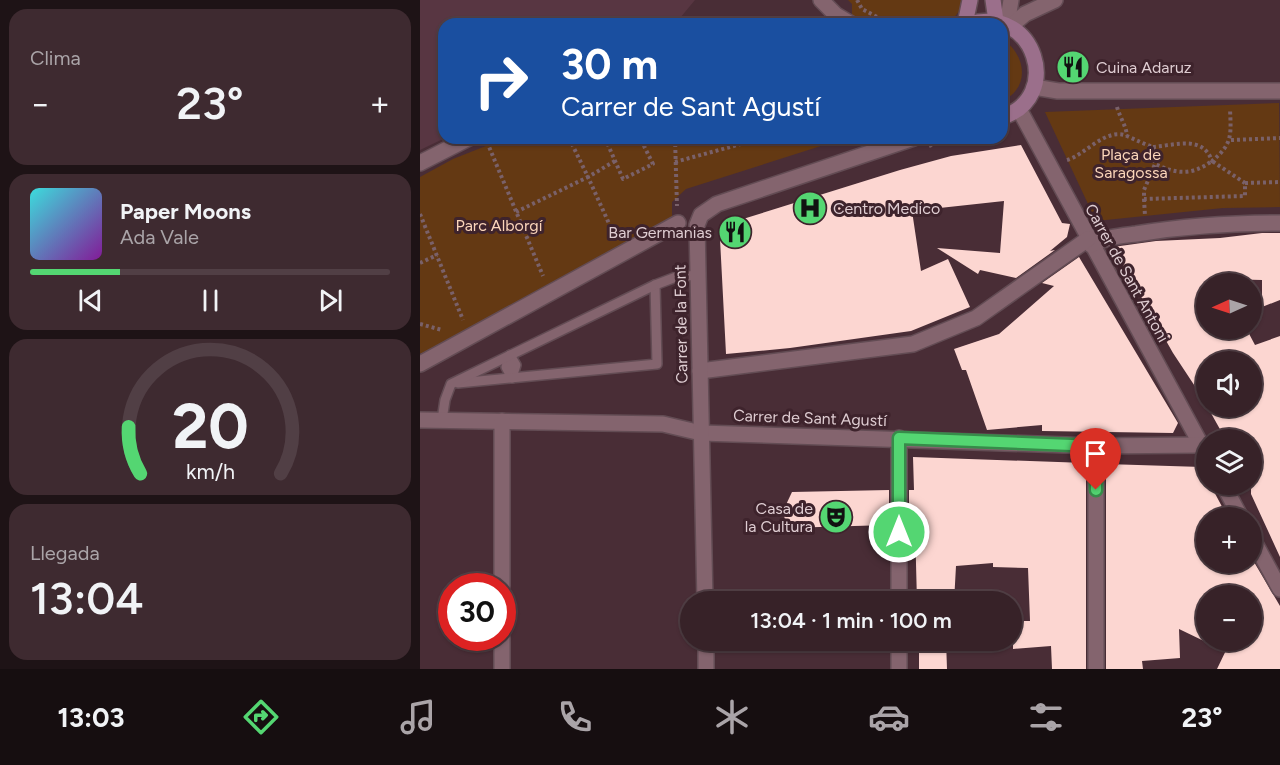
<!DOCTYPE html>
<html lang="es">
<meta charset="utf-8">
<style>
:root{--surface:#372228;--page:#3e2a30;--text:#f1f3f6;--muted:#aaa4a8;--line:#513f45;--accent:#54d672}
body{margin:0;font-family:Figtree,sans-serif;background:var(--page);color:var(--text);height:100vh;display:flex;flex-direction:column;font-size:22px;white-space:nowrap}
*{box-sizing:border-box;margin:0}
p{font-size:20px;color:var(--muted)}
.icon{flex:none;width:33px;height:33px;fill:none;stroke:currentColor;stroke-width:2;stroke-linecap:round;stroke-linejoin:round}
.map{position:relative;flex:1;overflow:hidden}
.drawer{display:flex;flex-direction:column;gap:9px;padding:9px;background:#1e1316;width:420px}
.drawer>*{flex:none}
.hud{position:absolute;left:18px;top:18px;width:570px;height:126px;border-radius:18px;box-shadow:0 2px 4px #0004,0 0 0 2px var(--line);background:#1a4fa0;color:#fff;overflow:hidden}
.needle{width:39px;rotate:267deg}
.controls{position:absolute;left:776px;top:273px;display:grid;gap:12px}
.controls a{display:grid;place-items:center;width:66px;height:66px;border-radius:50%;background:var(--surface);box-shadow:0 2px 4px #0004,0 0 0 2px var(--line);font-size:30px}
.speed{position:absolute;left:18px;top:573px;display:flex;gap:12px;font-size:30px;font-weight:700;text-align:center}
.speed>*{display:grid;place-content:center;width:78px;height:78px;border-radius:50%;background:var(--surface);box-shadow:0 2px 4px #0004,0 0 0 2px var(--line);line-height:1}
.speed .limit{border:9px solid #d22;background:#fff;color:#111}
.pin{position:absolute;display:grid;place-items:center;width:51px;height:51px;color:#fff;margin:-62px -26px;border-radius:50% 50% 50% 0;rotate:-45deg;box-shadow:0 0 6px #0007}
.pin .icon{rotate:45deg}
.me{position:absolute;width:66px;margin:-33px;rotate:0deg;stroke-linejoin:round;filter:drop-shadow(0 0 4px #0008)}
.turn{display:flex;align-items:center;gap:21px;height:126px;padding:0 24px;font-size:27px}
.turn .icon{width:78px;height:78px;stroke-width:2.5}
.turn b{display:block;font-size:42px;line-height:51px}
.big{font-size:45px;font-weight:600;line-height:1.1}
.drawer .widget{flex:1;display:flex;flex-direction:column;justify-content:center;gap:9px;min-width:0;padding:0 21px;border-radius:18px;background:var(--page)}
.drawer .dial{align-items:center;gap:0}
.dial svg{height:156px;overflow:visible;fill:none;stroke:var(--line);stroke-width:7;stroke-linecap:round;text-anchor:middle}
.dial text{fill:var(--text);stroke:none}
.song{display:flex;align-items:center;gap:18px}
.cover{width:72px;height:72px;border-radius:9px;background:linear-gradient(135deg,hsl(180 70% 55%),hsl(290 70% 35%))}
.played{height:6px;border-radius:3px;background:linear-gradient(90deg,var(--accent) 25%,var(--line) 25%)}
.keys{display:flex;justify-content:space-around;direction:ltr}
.heat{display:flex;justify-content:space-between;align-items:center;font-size:33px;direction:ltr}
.trip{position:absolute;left:260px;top:591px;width:342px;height:60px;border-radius:30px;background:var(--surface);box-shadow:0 2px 4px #0004,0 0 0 2px var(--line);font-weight:600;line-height:60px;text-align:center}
.dock{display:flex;height:96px;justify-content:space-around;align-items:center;background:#160e10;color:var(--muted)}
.dock .icon{width:42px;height:42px}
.dock .active{color:var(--accent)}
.dock b{font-size:27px;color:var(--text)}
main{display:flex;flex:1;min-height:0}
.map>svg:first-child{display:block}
</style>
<main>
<section class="drawer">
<div class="widget"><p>Clima</p>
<div class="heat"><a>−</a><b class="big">23°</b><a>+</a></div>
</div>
<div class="widget">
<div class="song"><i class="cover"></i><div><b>Paper Moons</b><p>Ada Vale</p></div></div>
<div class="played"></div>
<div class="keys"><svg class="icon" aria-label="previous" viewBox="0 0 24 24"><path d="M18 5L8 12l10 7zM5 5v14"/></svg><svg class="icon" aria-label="pause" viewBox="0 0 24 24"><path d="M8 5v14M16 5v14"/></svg><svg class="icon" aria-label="next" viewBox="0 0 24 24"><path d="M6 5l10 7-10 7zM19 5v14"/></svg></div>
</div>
<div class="widget dial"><svg viewBox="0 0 100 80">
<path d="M14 69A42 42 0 1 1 86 69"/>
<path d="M14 69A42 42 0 0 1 8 45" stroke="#54d672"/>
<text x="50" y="56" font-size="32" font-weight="700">20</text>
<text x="50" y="72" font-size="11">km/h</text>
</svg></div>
<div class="widget"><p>Llegada</p><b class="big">13:04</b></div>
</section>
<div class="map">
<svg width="860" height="669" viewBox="0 0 860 669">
<rect width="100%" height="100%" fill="#492d36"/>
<polygon fill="#583642" points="0,0 275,0 255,24 24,24 25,138 0,150"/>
<g fill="#643913">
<polygon points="428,0 545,0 540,10 529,24 458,24 432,16 432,4"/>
<path d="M582,39C606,54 611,88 582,101Z"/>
<polygon points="859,103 860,207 803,208 676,221 625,112"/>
<polygon points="86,138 426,138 266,189 252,202 252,219 5,354 0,353 0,177 33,159"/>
</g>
<g fill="#fcd6d1">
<polygon points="601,145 642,223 650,224 647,237 630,251 635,250 596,278 560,270 558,274 517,248 580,253 584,201 492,211 501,271 528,259 550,307 491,331 370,348 306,354 300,239 310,223 480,170 531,156"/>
<polygon points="842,233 860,233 860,300 842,307 842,280 802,279 803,284 786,284 786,328 826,328 835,345 860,336 860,557 831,494 831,440 806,440 787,406 831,406 831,362 786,362 786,403 753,353 693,247 736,241 800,238"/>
<polygon points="659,257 758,423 753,433 622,431 622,425 567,430 546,370 542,370 534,349 579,334 634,286 622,283"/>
<polygon points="493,457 666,463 666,669 632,669 631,646 593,649 593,621 610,621 608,568 573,567 573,563 536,566 534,602 497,602 495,525 489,525 489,490 494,490"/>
<polygon points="686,464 782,467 786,477 786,484 790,484 808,518 786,518 786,562 834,562 860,606 860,669 797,669 811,640 831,640 831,596 786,596 786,642 759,629 760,658 722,661 723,669 686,669"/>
<polygon points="469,490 469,525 365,528 364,509 372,492"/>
<polygon points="499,640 526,640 527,669 499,669"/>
</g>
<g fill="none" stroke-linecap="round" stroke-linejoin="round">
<defs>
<g id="lane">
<polygon points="90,355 96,365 92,378 86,367"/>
<polyline points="38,383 237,364 235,285"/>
<polyline points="22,420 25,400 31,384 235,285 256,277 278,275"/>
</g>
<g id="street">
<polyline points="401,0 416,15 431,24"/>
<polyline points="587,25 591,0"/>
<polyline points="591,26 605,14 635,0"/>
<polyline points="614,87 638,91 860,91"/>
<polyline points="599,109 786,454"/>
<polyline points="0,163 49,138"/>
<path d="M671,245C685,237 700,236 716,234C764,226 811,223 860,223"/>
<polyline points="0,364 258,223"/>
<polyline points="280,371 493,344 556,318 668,239"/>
<polyline points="0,420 243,424 281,433 676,446 781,445"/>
<polyline points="82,421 82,586"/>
<polyline points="479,438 479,602"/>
<polyline points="676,446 676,669"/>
<polyline points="803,484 821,518"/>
<polyline points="831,536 860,589"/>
<polyline points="285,602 277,225 281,215 297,204 494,138"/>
<polyline points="82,638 82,669"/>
<polyline points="286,640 286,669"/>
<polyline points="479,640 479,669"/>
</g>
<g id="secondary">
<polyline points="573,0 576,21"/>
<polyline points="545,24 550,0"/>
<path d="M549,24C615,4 644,98 582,117"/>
</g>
</defs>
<use href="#lane" stroke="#634c54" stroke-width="12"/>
<use href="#street" stroke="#634c54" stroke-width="18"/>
<use href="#secondary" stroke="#634c54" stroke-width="18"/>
<g stroke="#7a6169" stroke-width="4" stroke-dasharray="3 3" stroke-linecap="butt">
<polyline points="437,0 442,9 459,18 457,24"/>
<path d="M697,107C700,118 706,125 707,136"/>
<polyline points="185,138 203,179 233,164 220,138"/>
<polyline points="255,138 257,206"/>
<polyline points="811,140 860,138"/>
<polyline points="221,141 248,138"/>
<polyline points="67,142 123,276"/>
<polyline points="509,146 531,138"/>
<path d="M733,147C756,145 783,135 792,161C813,144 811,134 810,109"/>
<path d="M647,160C665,155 686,127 707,136C716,140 724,144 733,147L735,164C757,174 771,176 792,161L825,183V196L724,199V190L735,164"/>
<polyline points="195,161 168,177 196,239"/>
<polyline points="255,162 343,138"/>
<polyline points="825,183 860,182"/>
<polyline points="724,199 725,216"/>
<polyline points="96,212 168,177 149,138"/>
<polyline points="0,214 43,320"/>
<polyline points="0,263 17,255"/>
<polyline points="0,324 22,330"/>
</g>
<use href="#lane" stroke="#84646e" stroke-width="9"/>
<use href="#street" stroke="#84646e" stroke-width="15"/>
<use href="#secondary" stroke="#9b6f8b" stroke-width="15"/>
</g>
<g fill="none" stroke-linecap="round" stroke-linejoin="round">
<defs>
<polyline id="route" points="479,532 479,438 676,446 676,490"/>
</defs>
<use href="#route" stroke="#378b4a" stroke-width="15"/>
<use href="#route" stroke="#54d672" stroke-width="10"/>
</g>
<defs>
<symbol id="restaurant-disc" viewBox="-11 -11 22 22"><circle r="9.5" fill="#54d672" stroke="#3e232c"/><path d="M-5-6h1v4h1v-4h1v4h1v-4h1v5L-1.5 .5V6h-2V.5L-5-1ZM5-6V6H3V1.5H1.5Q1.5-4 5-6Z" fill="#111"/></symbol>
<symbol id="hospital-disc" viewBox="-11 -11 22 22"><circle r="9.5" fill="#54d672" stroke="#3e232c"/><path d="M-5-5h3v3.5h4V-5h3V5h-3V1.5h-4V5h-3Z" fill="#111"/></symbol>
<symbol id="theatre-disc" viewBox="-11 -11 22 22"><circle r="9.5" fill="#54d672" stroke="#3e232c"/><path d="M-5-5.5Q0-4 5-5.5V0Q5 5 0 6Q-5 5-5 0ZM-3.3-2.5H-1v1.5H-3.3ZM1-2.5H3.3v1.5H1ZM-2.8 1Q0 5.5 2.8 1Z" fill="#111"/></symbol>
</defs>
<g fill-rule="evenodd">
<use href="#restaurant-disc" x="634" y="48" width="38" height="38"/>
<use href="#hospital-disc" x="371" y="189" width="38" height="38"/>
<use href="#restaurant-disc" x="296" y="213" width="38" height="38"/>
<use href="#theatre-disc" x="397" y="498" width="38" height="38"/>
</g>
<g text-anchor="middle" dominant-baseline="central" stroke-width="6" stroke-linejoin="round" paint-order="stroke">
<g font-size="16" fill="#dfcdd2" stroke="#3e232c" text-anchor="start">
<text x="676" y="67">Cuina Adaruz</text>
<text x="413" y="208">Centro Medico</text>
<text x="292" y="232" text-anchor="end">Bar Germanias</text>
<text x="393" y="508" text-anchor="end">Casa de<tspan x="393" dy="18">la Cultura</tspan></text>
</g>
<g font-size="16" fill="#fbd5ba" stroke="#3e232c">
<text x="711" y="154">Plaça de<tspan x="711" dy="18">Saragossa</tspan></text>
<text x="79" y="225">Parc Alborgí</text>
</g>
<g font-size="16" fill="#dfcdd2" stroke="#3e232c">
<text transform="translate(707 273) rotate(61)">Carrer de Sant Antoni</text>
<text transform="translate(261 324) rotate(-91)">Carrer de la Font</text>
<text transform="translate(390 418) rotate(2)">Carrer de Sant Agustí</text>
</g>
</g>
</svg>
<div class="controls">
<a><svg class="needle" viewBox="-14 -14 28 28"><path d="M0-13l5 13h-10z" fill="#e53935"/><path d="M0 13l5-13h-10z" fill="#aaa4a8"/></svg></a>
<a><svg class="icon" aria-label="sound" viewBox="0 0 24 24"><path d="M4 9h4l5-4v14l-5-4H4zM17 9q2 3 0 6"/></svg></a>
<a><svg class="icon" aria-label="layers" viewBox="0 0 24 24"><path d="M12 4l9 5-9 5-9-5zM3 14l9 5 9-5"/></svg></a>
<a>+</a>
<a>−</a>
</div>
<div class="speed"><div class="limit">30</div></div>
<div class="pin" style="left:676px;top:490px;background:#d93025"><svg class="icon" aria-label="arrive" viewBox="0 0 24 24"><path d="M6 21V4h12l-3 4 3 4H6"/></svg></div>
<svg class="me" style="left:479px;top:532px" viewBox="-20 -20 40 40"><circle r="17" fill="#54d672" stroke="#fff" stroke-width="3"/><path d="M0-11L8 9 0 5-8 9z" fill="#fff"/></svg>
<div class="trip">13:04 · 1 min · 100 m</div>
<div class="hud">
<div class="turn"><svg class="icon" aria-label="right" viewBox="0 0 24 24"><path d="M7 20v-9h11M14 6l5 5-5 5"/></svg><div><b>30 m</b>Carrer de Sant Agustí</div></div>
</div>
</div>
</main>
<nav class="dock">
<b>13:03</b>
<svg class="icon active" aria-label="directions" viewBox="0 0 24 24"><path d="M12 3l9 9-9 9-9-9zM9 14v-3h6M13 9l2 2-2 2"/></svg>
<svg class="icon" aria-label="music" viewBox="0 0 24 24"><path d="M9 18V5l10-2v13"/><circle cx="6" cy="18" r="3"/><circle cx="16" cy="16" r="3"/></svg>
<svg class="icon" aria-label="phone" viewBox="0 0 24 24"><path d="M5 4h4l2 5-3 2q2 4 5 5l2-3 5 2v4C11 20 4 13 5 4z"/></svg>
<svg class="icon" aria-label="climate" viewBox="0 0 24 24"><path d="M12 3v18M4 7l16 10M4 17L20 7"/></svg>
<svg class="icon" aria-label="car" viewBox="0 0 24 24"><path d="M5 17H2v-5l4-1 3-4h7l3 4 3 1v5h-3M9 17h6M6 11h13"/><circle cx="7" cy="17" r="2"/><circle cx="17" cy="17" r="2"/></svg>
<svg class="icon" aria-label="filters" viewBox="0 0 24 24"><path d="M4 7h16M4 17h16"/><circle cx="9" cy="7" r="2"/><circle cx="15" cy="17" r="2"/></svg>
<b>23°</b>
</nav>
